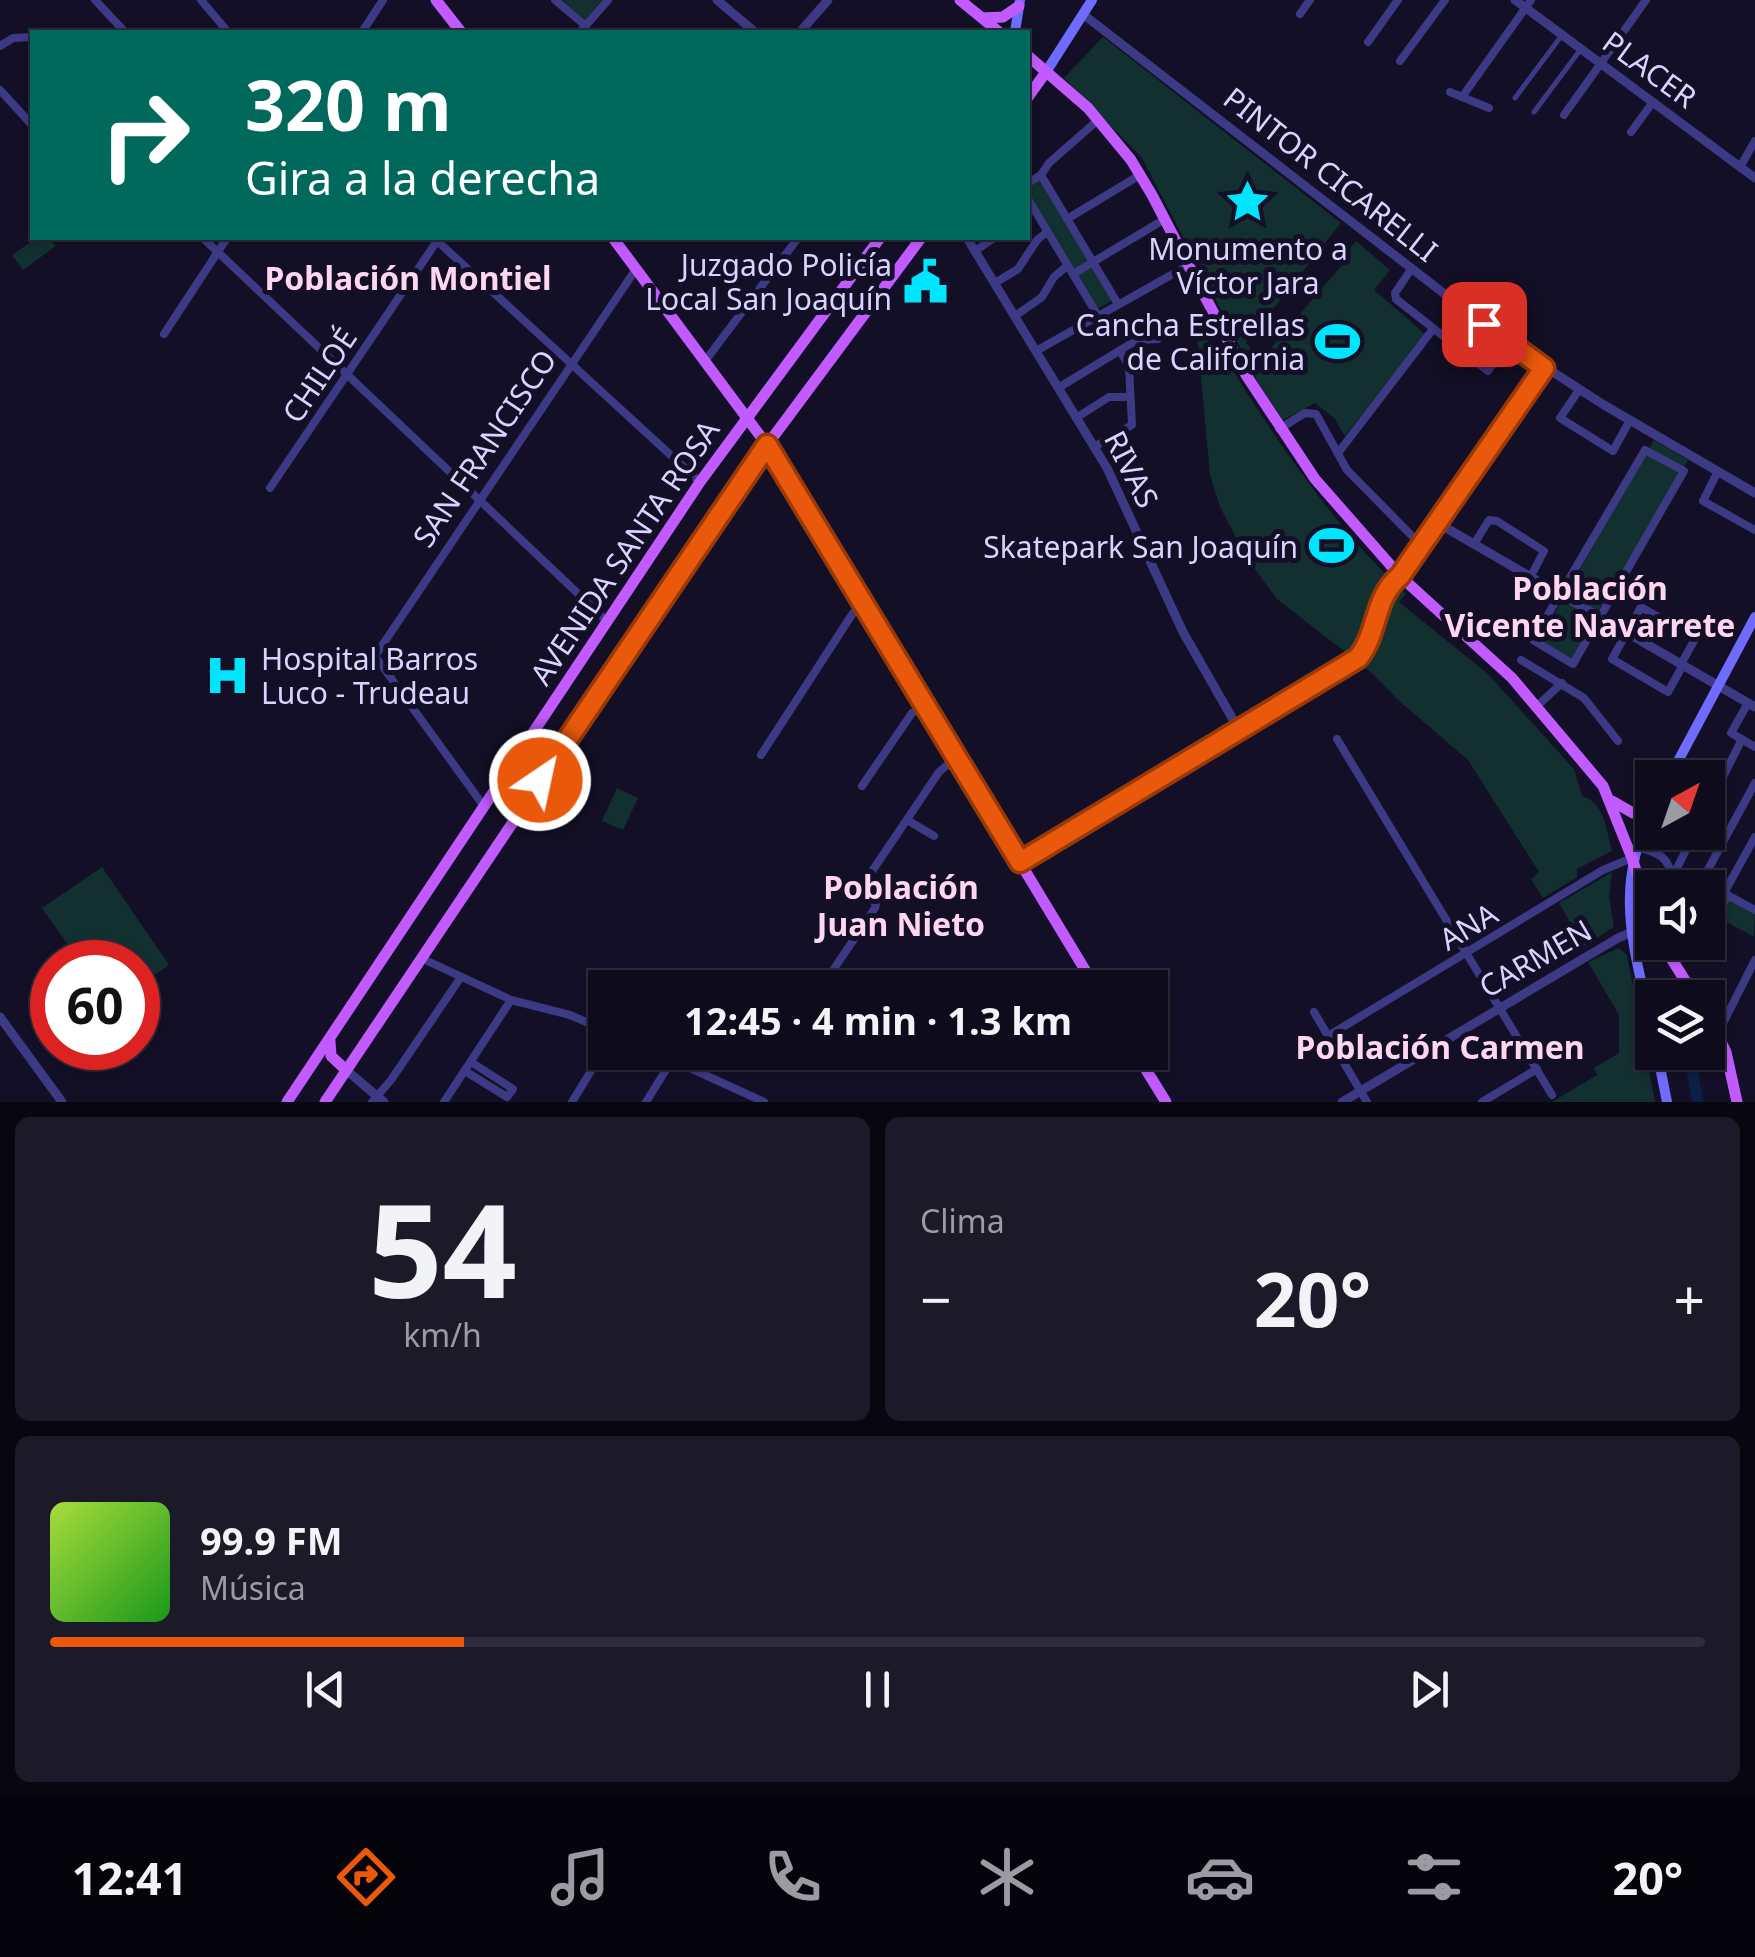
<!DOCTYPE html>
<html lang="es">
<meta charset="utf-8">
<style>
:root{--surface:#0e0b1c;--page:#1c1929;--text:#f1f3f6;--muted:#9b9ba3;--line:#2e2b3b;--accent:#ea580c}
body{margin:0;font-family:"Noto Sans",sans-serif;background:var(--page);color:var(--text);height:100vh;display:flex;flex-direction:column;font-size:38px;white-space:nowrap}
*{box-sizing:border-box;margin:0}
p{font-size:32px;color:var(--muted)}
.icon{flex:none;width:55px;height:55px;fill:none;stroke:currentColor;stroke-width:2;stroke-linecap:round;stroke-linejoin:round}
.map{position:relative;height:1102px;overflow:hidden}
.side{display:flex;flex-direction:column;gap:15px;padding:15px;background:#08060f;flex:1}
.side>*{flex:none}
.guide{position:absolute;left:30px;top:30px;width:1000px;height:210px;border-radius:0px;box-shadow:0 2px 8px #0004,0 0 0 2px var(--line);background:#00695c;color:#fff;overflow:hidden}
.needle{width:65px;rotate:40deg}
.fabs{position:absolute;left:1635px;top:760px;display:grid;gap:20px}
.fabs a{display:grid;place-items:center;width:90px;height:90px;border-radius:0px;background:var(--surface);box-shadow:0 2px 8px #0004,0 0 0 2px var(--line);font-size:50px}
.speed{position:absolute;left:30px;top:940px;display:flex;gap:20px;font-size:50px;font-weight:700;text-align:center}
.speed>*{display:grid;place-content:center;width:130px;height:130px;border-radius:50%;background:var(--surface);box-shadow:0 2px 8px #0004,0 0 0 2px var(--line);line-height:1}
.speed .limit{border:15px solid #d22;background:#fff;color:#111}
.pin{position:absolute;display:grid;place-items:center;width:85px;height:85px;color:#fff;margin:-42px;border-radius:20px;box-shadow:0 5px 15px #0006}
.me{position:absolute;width:110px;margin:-55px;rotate:34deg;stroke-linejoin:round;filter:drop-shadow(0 0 8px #0008)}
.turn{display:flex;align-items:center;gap:35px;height:210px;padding:0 50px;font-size:45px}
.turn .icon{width:130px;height:130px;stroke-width:2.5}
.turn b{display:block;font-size:70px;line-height:85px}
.big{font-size:75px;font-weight:700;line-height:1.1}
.side .widget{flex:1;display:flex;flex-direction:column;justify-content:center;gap:15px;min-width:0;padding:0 35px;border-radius:15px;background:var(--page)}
.side .dial{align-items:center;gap:0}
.dial b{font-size:130px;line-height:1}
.song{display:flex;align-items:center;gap:30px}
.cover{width:120px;height:120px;border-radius:15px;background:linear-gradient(135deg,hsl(80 70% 55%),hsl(120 70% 35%))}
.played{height:10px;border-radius:5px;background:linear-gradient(90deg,var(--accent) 25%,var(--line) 25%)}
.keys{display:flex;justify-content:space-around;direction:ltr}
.heat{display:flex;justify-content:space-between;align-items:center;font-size:55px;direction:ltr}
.side .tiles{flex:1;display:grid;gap:15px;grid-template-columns:1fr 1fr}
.widget:last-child{grid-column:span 2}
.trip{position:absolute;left:588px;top:970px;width:580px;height:100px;border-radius:0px;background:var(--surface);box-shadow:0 2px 8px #0004,0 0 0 2px var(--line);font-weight:700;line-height:100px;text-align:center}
.tabs{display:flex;height:160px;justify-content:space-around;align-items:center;background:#06040b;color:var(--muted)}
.tabs .icon{width:70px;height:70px}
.tabs .active{color:var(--accent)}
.tabs b{font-size:45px;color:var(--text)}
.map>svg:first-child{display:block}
</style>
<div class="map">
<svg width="1755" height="1102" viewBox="0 0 1755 1102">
<rect width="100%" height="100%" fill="#130f26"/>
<g fill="#12302f">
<polygon points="562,0 602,0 585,20"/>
<polygon points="1103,37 1341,223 1246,343 1262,358 1343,264 1340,260 1356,241 1390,270 1374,290 1425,334 1345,436 1334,418 1315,403 1283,420 1258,382 1142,158 1064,78"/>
<polygon points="1040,178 1113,300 1096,310 1028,196 1028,185"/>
<polygon points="36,238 49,238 56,246 23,270 12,255"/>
<path d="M1203,319L1210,332L1206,335L1217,357L1223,354C1274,438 1334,527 1406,594L1399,602L1488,674L1574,769L1582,796C1605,803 1606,829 1612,851L1577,869V877L1543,898L1531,879L1539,872L1468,760L1397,699L1372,673L1277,599L1246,557L1220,507L1210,475L1196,323Z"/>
<polygon points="1654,440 1688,460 1593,620 1573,661 1539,641"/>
<polygon points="617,788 638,798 623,830 602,821"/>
<polygon points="102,867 169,965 138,986 138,962 80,962 42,908"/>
<polygon points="1612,872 1609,897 1614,927 1584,946 1559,903"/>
<polygon points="1730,896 1755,909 1754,937 1718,917"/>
<polygon points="1619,948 1627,955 1655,1102 1552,1102 1597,1075 1594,1068 1619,1053 1619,1015 1588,962"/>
</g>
<polygon fill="#0a1f44" points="1683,1053 1694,1053 1704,1102 1692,1102"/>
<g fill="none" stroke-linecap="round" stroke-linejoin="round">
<g stroke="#3d3a85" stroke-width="5">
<polyline points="1515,98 1562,35"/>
<polyline points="1534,112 1581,49"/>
</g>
<g stroke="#3d3a85" stroke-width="8">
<polyline points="95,0 125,32"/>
<polyline points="201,0 228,32"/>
<polyline points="555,0 586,26"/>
<polyline points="1300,14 1310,0"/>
<polyline points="362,32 383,0"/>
<polyline points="580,32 608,0"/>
<polyline points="1368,42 1398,0"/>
<polyline points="0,46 13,38 32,37"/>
<polyline points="1400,61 1445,0"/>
<polyline points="0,90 32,125"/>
<polyline points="1450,92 1489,108"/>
<polyline points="1462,97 1531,0"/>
<polyline points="1564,115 1646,0"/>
<polyline points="1631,132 1653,102"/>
<polyline points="1740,167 1755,141"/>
<polyline points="1041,175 1118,304"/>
<polyline points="1028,183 1041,175 1049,163 1098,120"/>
<polyline points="1028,199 1098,316"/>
<polyline points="1067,219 1140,175"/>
<polyline points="203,238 607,621"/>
<polyline points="434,238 700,482"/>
<polyline points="975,251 994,238"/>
<polyline points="1412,268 1395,293 1396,299 1488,371 1508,343"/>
<polyline points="1073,274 1165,219"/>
<polyline points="995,283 1018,269 1037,240 1047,232"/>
<polyline points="1015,316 1042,297 1054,277 1068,265"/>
<polyline points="164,334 227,238"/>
<polyline points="1036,351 1189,265"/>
<polyline points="705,361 798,238"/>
<polyline points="1058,388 1137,340 1158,339"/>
<polyline points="1579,390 1560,418 1613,451 1630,420"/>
<polyline points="1076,418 1109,397 1130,397"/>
<polyline points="1279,429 1305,413 1316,414 1347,470 1421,545"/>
<polyline points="1094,447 1132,425 1129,366 1120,351"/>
<polygon points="1645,450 1684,471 1573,664 1533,640"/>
<polyline points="1338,453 1433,329"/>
<polyline points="1718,471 1703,501 1755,530"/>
<polyline points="270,488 439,238"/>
<polyline points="1474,544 1489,520 1497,521 1544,551 1531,576"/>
<polyline points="1521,660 1584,698 1618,741"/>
<polyline points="1681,664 1695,639 1641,607 1612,659 1668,692 1683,665"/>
<polyline points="1748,703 1731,733 1755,747"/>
<polyline points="1537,706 1562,683"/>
<polyline points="1337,739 1552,1095"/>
<polyline points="761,755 853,613 864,604"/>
<polyline points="862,786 912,713 926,706"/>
<polyline points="483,805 375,656 636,269"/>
<polyline points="1708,807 1742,739"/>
<polyline points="907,820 934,836"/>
<polyline points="1755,837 1724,893 1755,910"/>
<path d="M1636,847C1666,855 1667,857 1676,888"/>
<polyline points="1673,876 1695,832"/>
<polyline points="1698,888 1755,783"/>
<polyline points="1708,933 1728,895"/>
<polyline points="1697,952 1702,942"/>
<polyline points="421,958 511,1000 570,1015 605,1030"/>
<polyline points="821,988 875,908 876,904 860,889 939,772 957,757"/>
<polyline points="1314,1012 1367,1102"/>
<polyline points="1718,1033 1755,960"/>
<polyline points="1328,1036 1603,870 1632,858"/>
<polyline points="655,1052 764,1102"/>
<polyline points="465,1071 507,1097 513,1089 471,1062"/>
<polyline points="372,1102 391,1080 461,977"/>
<polyline points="444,1102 511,1000"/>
<polyline points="572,1102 605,1048"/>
<polyline points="646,1102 672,1060"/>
<polyline points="1482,1102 1537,1069"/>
</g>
<g stroke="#3d3a85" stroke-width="9">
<polyline points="717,0 755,32"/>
<polyline points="1515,0 1755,178"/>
<polyline points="1084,15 1508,343 1604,405 1755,493"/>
<polyline points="800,32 828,0"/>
<polyline points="967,238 1107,468 1183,632 1239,730"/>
<polyline points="1436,522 1755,707"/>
<path d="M1020,862L1356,660C1379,633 1373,599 1400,576L1544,367"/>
<polyline points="0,1017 62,1102"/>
<polyline points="346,1070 384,1102"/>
<polyline points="1342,1102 1618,938 1652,924"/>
</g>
<g stroke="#6f6bff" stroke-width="10">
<polyline points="1015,32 1020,0"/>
<polyline points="1046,72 1092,0"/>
<polyline points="1669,778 1755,617"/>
<path d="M1652,809C1612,893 1635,946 1652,1032"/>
<polyline points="1657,1052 1667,1102"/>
</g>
<g stroke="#c25bff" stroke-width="11">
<polyline points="436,0 461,32"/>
<polyline points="960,0 999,32"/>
<polyline points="982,18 1003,17 1019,6"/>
<polyline points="1028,56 1088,108 1131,160 1152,195 1246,375 1315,479 1400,576 1512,678 1603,786 1632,858 1652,921"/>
<polyline points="1028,97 1046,72"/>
<polyline points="613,238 767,445 1096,988"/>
<polyline points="1612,801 1633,813 1652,807"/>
<polyline points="1661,942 1696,998"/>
<polyline points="1708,1015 1726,1052 1737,1102"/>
<polyline points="330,1041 331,1056 346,1070"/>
<polyline points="1135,1052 1166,1102"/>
<polyline points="287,1102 700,482 880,238"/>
<polyline points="325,1102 759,456 921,238"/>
</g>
</g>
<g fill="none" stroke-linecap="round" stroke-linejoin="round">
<defs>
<path id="route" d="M540,780L767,445L1020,862L1358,658C1379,632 1373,598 1400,576L1544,368L1484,324"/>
</defs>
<use href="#route" stroke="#983908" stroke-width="25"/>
<use href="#route" stroke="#ea580c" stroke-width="18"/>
</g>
<defs>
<symbol id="sight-bare" viewBox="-9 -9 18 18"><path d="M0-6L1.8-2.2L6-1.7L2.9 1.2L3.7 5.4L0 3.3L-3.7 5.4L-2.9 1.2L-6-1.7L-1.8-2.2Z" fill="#00e5ff" stroke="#130f26" stroke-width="2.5" paint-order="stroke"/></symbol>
<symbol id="civic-bare" viewBox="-9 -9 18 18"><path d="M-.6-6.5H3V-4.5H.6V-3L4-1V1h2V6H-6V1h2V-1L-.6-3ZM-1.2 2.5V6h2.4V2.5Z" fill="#00e5ff" stroke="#130f26" stroke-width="2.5" paint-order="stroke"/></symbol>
<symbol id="stadium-bare" viewBox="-9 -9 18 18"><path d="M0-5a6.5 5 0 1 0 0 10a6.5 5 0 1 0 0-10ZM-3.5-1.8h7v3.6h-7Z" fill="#00e5ff" stroke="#130f26" stroke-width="2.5" paint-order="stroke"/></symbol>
<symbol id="hospital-bare" viewBox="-9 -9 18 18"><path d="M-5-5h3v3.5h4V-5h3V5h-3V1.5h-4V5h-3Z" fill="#00e5ff" stroke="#130f26" stroke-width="2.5" paint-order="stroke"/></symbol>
</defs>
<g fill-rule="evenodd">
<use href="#sight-bare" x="1216" y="170" width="63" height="63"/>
<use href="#civic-bare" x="894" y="250" width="63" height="63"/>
<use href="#stadium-bare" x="1306" y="310" width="63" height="63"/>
<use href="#stadium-bare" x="1300" y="514" width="63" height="63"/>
<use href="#hospital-bare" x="196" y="644" width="63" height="63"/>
</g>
<g text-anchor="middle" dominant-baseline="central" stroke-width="10" stroke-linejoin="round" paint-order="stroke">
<g font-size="30" fill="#d9d4ff" stroke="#130f26">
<text transform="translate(1650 69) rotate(36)">PLACER</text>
<text transform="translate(1331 174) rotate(38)">PINTOR CICARELLI</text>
<text transform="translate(319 375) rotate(-56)">CHILOÉ</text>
<text transform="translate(484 448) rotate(-56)">SAN FRANCISCO</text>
<text transform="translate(1132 469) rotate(63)">RIVAS</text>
<text transform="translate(624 552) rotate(-56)">AVENIDA SANTA ROSA</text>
<text transform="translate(1468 926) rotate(-31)">ANA</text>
<text transform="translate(1535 958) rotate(-30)">CARMEN</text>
</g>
<g font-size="30" fill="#d9d4ff" stroke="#130f26" text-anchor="end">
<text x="1248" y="248" text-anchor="middle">Monumento a<tspan x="1248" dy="34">Víctor Jara</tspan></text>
<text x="892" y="264">Juzgado Policía<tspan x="892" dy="34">Local San Joaquín</tspan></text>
<text x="1305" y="324">Cancha Estrellas<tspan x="1305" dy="34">de California</tspan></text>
<text x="1298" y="546">Skatepark San Joaquín</text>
<text x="261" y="658" text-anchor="start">Hospital Barros<tspan x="261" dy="34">Luco - Trudeau</tspan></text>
</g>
<g font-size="32" font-weight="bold" fill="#ffd6f0" stroke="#130f26">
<text x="408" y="277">Población Montiel</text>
<text x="1590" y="587">Población<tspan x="1590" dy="37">Vicente Navarrete</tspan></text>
<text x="901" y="886">Población<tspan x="901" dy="37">Juan Nieto</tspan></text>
<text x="1440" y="1046">Población Carmen</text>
</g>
</g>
</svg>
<div class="fabs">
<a><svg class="needle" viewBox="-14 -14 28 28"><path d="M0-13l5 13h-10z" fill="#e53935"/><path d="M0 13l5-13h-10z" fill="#9b9ba3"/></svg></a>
<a><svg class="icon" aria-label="sound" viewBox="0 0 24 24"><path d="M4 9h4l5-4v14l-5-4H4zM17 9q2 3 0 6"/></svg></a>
<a><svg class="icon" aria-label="layers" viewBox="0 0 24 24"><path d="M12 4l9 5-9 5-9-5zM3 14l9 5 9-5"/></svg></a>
</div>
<div class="speed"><div class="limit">60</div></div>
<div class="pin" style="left:1484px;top:324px;background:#d93025"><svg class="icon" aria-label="arrive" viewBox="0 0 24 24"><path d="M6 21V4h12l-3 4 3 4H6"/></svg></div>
<svg class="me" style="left:540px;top:780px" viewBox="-20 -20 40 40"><circle r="17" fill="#ea580c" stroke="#fff" stroke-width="3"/><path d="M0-11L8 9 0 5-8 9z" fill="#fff"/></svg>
<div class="trip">12:45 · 4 min · 1.3 km</div>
<div class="guide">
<div class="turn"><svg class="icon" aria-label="right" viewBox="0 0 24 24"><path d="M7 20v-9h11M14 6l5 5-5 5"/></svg><div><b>320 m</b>Gira a la derecha</div></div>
</div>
</div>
<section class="side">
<div class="tiles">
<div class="widget dial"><b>54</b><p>km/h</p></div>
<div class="widget"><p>Clima</p>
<div class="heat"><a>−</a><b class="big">20°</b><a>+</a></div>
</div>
<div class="widget">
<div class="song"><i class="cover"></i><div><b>99.9 FM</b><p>Música</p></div></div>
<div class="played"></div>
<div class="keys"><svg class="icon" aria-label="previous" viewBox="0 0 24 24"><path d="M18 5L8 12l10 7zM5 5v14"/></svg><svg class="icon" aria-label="pause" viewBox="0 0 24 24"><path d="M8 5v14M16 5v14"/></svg><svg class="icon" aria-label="next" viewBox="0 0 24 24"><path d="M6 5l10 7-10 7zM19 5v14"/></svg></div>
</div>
</div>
</section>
<nav class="tabs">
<b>12:41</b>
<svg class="icon active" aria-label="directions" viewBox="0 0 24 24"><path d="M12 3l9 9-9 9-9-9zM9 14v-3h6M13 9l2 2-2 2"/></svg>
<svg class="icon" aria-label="music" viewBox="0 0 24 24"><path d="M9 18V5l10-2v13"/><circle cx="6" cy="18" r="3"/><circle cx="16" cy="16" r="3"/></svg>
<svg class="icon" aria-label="phone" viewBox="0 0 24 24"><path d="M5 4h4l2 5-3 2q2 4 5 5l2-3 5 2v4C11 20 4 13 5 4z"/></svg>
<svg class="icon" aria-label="climate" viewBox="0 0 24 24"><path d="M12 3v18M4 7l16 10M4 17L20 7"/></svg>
<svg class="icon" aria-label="car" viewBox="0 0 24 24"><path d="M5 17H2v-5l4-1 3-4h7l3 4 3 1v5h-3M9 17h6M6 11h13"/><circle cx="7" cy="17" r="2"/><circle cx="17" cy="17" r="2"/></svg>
<svg class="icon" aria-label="filters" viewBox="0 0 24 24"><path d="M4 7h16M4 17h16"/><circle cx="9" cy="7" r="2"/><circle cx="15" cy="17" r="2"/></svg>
<b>20°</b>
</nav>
